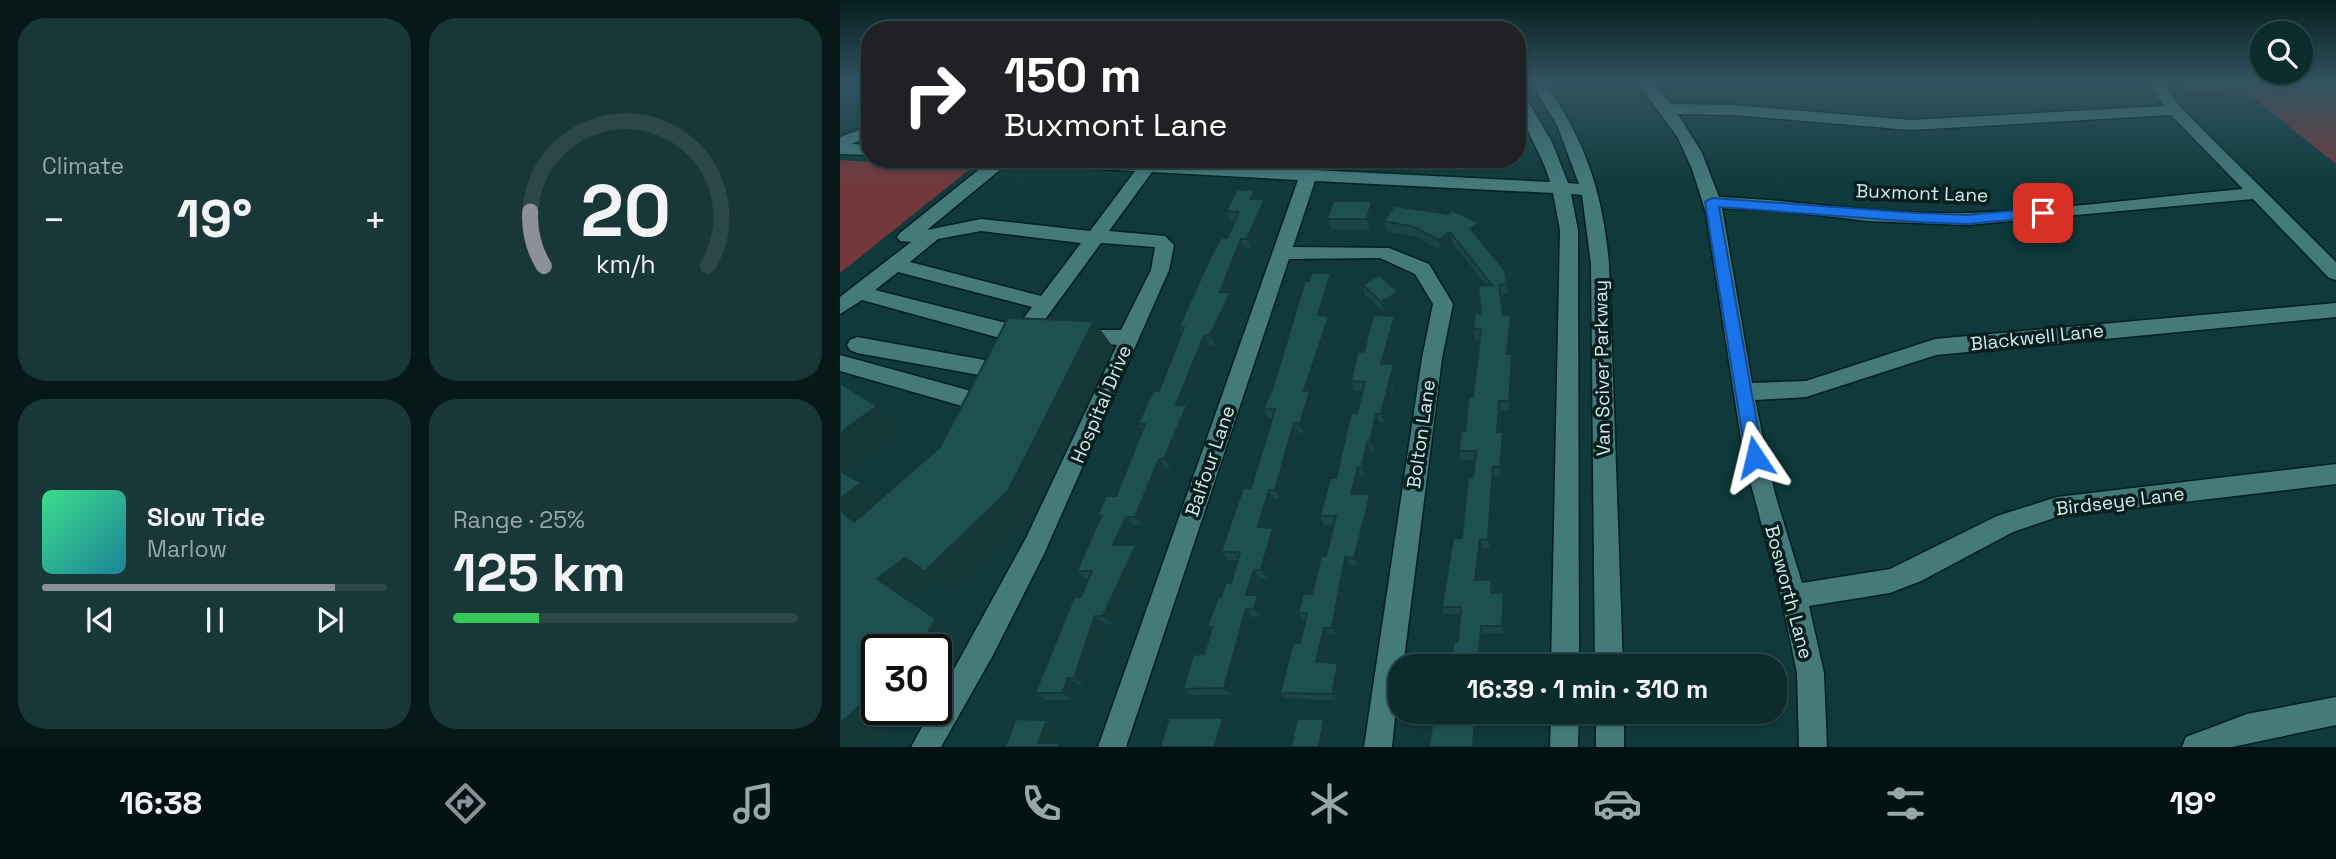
<!DOCTYPE html>
<meta charset="utf-8">
<style>
:root{--surface:#0b2b2c;--page:#193738;--text:#f1f3f6;--muted:#9aa7a9;--line:#2b4748;--accent:#8c9099}
body{margin:0;font-family:"Space Grotesk",sans-serif;background:var(--page);color:var(--text);height:100vh;display:flex;flex-direction:column;font-size:26px;white-space:nowrap}
*{box-sizing:border-box;margin:0}
p{font-size:23px;color:var(--muted)}
.icon{flex:none;width:38px;height:38px;fill:none;stroke:currentColor;stroke-width:2;stroke-linecap:round;stroke-linejoin:round}
.map{position:relative;flex:1;overflow:hidden}
.sheet{display:flex;flex-direction:column;gap:18px;padding:18px;background:#061818;width:840px}
.sheet>*{flex:none}
.guide{position:absolute;left:21px;top:21px;width:665px;height:147px;border-radius:28px;box-shadow:0 2px 5px #0004,0 0 0 2px var(--line);background:#202124;color:#fff;overflow:hidden}
.tools{position:absolute;left:1410px;top:21px;display:grid;gap:14px}
.tools a{display:grid;place-items:center;width:63px;height:63px;border-radius:50%;background:var(--surface);box-shadow:0 2px 5px #0004,0 0 0 2px var(--line);font-size:35px}
.speed{position:absolute;left:21px;top:634px;display:flex;gap:14px;font-size:35px;font-weight:700;text-align:center}
.speed>*{display:grid;place-content:center;width:91px;height:91px;border-radius:50%;background:var(--surface);box-shadow:0 2px 5px #0004,0 0 0 2px var(--line);line-height:1}
.speed .limit{border:4px solid #111;border-radius:10px;background:#fff;color:#111}
.pin{position:absolute;display:grid;place-items:center;width:60px;height:60px;color:#fff;margin:-30px;border-radius:14px;box-shadow:0 4px 10px #0006}
.me{position:absolute;width:77px;margin:-38px;rotate:350deg;stroke-linejoin:round;filter:drop-shadow(0 0 5px #0008)}
.turn{display:flex;align-items:center;gap:24px;height:147px;padding:0 28px;font-size:32px}
.turn .icon{width:91px;height:91px;stroke-width:2.5}
.turn b{display:block;font-size:49px;line-height:60px}
.big{font-size:52px;font-weight:800;line-height:1.1}
.sheet .widget{flex:1;display:flex;flex-direction:column;justify-content:center;gap:10px;min-width:0;padding:0 24px;border-radius:28px;background:var(--page)}
.sheet .dial{align-items:center;gap:0}
.dial svg{height:182px;overflow:visible;fill:none;stroke:var(--line);stroke-width:7;stroke-linecap:round;text-anchor:middle}
.dial text{fill:var(--text);stroke:none}
.song{display:flex;align-items:center;gap:21px}
.cover{width:84px;height:84px;border-radius:10px;background:linear-gradient(135deg,hsl(150 70% 55%),hsl(190 70% 35%))}
.played{height:7px;border-radius:4px;background:linear-gradient(90deg,var(--accent) 85%,var(--line) 85%)}
.keys{display:flex;justify-content:space-around;direction:ltr}
.heat{display:flex;justify-content:space-between;align-items:center;font-size:38px;direction:ltr}
.charge{height:10px;border-radius:5px;background:linear-gradient(90deg,#34c759 25%,var(--line) 0)}
.sheet .tiles{flex:1;display:grid;gap:18px;grid-template-columns:repeat(2,1fr)}
.trip{position:absolute;left:548px;top:654px;width:399px;height:70px;border-radius:28px;background:var(--surface);box-shadow:0 2px 5px #0004,0 0 0 2px var(--line);font-weight:800;line-height:70px;text-align:center}
.tab-bar{display:flex;height:112px;justify-content:space-around;align-items:center;background:#041112;color:var(--muted)}
.tab-bar .icon{width:49px;height:49px}
.tab-bar .active{color:var(--accent)}
.tab-bar b{font-size:32px;color:var(--text)}
main{display:flex;flex:1;min-height:0}
.map>svg:first-child{display:block}
</style>
<main>
<section class="sheet">
<div class="tiles">
<div class="widget"><p>Climate</p>
<div class="heat"><a>−</a><b class="big">19°</b><a>+</a></div>
</div>
<div class="widget dial"><svg viewBox="0 0 100 80">
<path d="M14 69A42 42 0 1 1 86 69"/>
<path d="M14 69A42 42 0 0 1 8 45" stroke="#8c9099"/>
<text x="50" y="56" font-size="32" font-weight="700">20</text>
<text x="50" y="72" font-size="11">km/h</text>
</svg></div>
<div class="widget">
<div class="song"><i class="cover"></i><div><b>Slow Tide</b><p>Marlow</p></div></div>
<div class="played"></div>
<div class="keys"><svg class="icon" aria-label="previous" viewBox="0 0 24 24"><path d="M18 5L8 12l10 7zM5 5v14"/></svg><svg class="icon" aria-label="pause" viewBox="0 0 24 24"><path d="M8 5v14M16 5v14"/></svg><svg class="icon" aria-label="next" viewBox="0 0 24 24"><path d="M6 5l10 7-10 7zM19 5v14"/></svg></div>
</div>
<div class="widget"><p>Range · 25%</p><b class="big">125 km</b><div class="charge"></div></div>
</div>
</section>
<div class="map">
<svg width="1496" height="747" viewBox="0 0 1496 747">
<rect width="100%" height="100%" fill="#0f393a"/>
<g fill="#74383c">
<polygon points="1345,83 1496,83 1496,164 1410,95 1351,94"/>
<polygon points="0,160 130,169 0,273"/>
</g>
<g fill="none" stroke-linecap="round" stroke-linejoin="round">
<defs>
<g id="minor">
<path d="M691,83H705C746,141 763,194 769,264L783,667H755L751,264L742,195L731,194L738,230L739,667H711L720,230L713,193L475,181L453,247L549,248L589,264L613,304L602,358L563,667H560L552,747H524L582,358L593,304L575,274L540,258L449,259L286,747H258L458,180L312,172L269,231L325,236L334,245L329,270L204,554L152,657L101,747H71L92,709H96V702L186,538L277,345L230,340L227,335L230,330H281L311,270L315,247L261,243L198,329L201,334L198,339L183,342L160,338L22,300L0,314V297L71,242L60,241L57,237L60,233L152,159H321L319,162L710,182C702,151 677,121 677,90L682,91L712,142L728,183L739,184L717,125ZM167,164L295,171L250,231L141,219L87,230ZM141,231L241,243L201,296L70,262L98,239ZM58,272L192,307L178,326L35,290Z"/>
<path d="M798,83H813L831,104L894,105L1071,120L1324,106L1309,83H1324L1340,107L1496,262V280L1489,278L1413,199L1127,225L1028,221L943,211L882,208L912,383L966,381L1095,339L1496,303V317L1096,355L966,397L915,400L935,494L962,583L1050,569L1157,516L1217,497L1496,464V484L1217,517L1173,532L1081,581L1050,593L969,606L984,673L987,747H959L957,673L942,601L904,458L866,213L852,169L838,138ZM838,114L894,115L1071,130L1331,115L1403,189C1312,197 1219,210 1128,213C1045,216 962,200 879,197L862,153Z"/>
<polygon points="30,126 30,137 11,144 30,145 30,155 0,154 0,137"/>
<polygon points="17,337 156,362 163,364 166,370 163,376 156,378 17,353 10,350 7,345 10,340"/>
<path d="M0,355L131,391C138,381 141,376 154,380L157,386L144,407L136,410L0,371Z"/>
<polygon points="1496,697 1496,725 1392,747 1342,747 1346,737 1407,714"/>
<polygon points="711,712 739,712 738,747 710,747"/>
<rect x="756" y="712" width="28" height="35"/>
</g>
</defs>
<use href="#minor" stroke="#021e1f" stroke-width="3"/>
<use href="#minor" fill="#457a7b" fill-rule="evenodd"/>
</g>
<g fill="#1a4546">
<polygon points="418,199 429,209 411,249 405,249 388,292 391,292 395,302 375,345 370,345 346,405 353,414 345,433 331,468 326,468 302,525 293,525 285,545 296,545 303,553 272,624 264,624 244,684 238,684 232,700 205,700 195,693 249,579 246,579 237,571 260,519 257,516 276,496 302,429 298,424 319,391 342,333 339,327 387,238 394,221 391,221 386,211"/>
<polygon points="534,211 530,229 491,229 487,219"/>
<polygon points="544,221 639,233 636,235 665,271 668,294 660,295 663,315 672,325 669,354 673,363 670,410 661,410 659,432 664,441 661,475 654,475 650,548 642,548 638,580 654,588 653,593 665,600 664,633 643,633 641,667 605,667 613,655 618,642 620,614 604,614 602,607 622,538 633,478 635,460 621,460 619,451 625,431 633,397 640,339 635,339 633,329 641,314 646,285 612,242 601,250 576,237 546,231"/>
<polygon points="494,283 485,316 492,325 470,393 474,400 464,433 459,433 440,499 434,499 426,528 438,536 427,578 420,578 414,595 418,595 424,603 420,617 412,617 391,695 350,695 343,689 364,654 371,631 367,627 381,597 391,583 398,560 387,560 381,552 411,488 433,418 428,418 423,409"/>
<polygon points="523,285 560,302 544,312 525,295"/>
<polygon points="254,321 273,347 193,515 116,593 97,580 71,601 128,639 112,668 37,709 71,709 32,747 0,747 0,383 66,431 9,476 41,498"/>
<polygon points="558,326 547,364 556,374 553,392 545,423 539,423 534,451 530,451 525,476 521,476 517,494 534,503 529,525 518,566 510,566 497,635 489,635 483,663 503,670 497,700 446,699 440,693 460,643 465,620 463,620 458,613 472,594 486,556 494,525 484,525 480,516 496,478 517,413 522,391 514,391 511,381 524,352"/>
</g>
<g fill="#153839">
<polygon points="415,190 419,200 411,199"/>
<polygon points="425,199 429,209 411,249 407,239"/>
<polygon points="532,201 534,211 530,229 527,219"/>
<polygon points="638,223 639,233 633,239 631,229"/>
<polygon points="610,232 612,242 601,250 599,240"/>
<polygon points="401,239 405,249 384,302 380,292"/>
<polygon points="491,273 494,283 482,325 478,315"/>
<polygon points="391,292 395,302 375,345 370,335"/>
<polygon points="558,292 560,302 544,312 541,302"/>
<polygon points="671,315 672,325 668,363 667,354"/>
<polygon points="489,316 492,325 470,393 474,400 464,433 460,424 464,391"/>
<polygon points="555,316 558,326 544,374 541,364"/>
<polygon points="254,321 273,347 193,515 116,593 85,571"/>
<polygon points="364,336 370,345 342,414 336,405"/>
<polygon points="672,354 673,363 670,410 669,401"/>
<polygon points="554,364 556,374 545,423 541,414"/>
<polygon points="659,401 661,410 658,441 657,432"/>
<polygon points="347,405 353,414 331,468 324,459"/>
<polygon points="37,406 66,431 5,479 0,475 0,433"/>
<polygon points="536,414 539,423 534,451 530,442"/>
<polygon points="454,423 459,433 440,499 435,490"/>
<polygon points="663,432 664,441 661,475 660,467"/>
<polygon points="527,442 530,451 525,476 522,467"/>
<polygon points="319,459 326,468 302,525 295,517"/>
<polygon points="653,466 654,475 650,548 648,540"/>
<polygon points="518,467 521,476 515,503 511,494"/>
<polygon points="21,483 53,507 14,522 0,510 0,499"/>
<polygon points="429,490 434,499 423,536 418,527"/>
<polygon points="530,494 534,503 529,525 518,566 514,558"/>
<polygon points="286,517 293,525 281,553 273,545"/>
<polygon points="433,528 438,536 427,578 421,570"/>
<polygon points="640,539 642,548 637,588 635,580"/>
<polygon points="296,545 303,553 272,624 263,616"/>
<polygon points="505,557 510,566 497,635 492,628"/>
<polygon points="65,558 97,580 71,601 128,639 112,668 96,683 96,649 78,649 37,579"/>
<polygon points="414,570 420,578 412,603 406,595"/>
<polygon points="664,592 665,600 664,633 662,626"/>
<polygon points="418,595 424,603 420,617 414,609"/>
<polygon points="406,609 412,617 391,695 384,688"/>
<polygon points="255,616 264,624 244,684 234,678"/>
<polygon points="641,626 643,633 641,667 638,667"/>
<polygon points="484,628 489,635 481,669 476,662"/>
<polygon points="498,663 503,670 497,700 492,694"/>
<polygon points="228,678 238,684 232,700 222,693"/>
<polygon points="37,689 37,709 71,709 32,747 0,747 0,724"/>
<polygon points="635,712 638,712 635,747 633,747"/>
<polygon points="383,718 390,724 384,747 375,747"/>
<polygon points="484,719 489,725 485,747 479,747"/>
<polygon points="207,720 218,726 209,747 198,743"/>
</g>
<g fill="#1e5051" stroke="#153839" stroke-width="2">
<polygon points="397,190 415,190 411,199 425,199 407,239 401,239 380,292 391,292 370,335 364,336 336,405 347,405 324,459 319,459 295,517 286,517 273,545 296,545 263,616 255,616 234,678 228,678 222,693 195,693 234,597 241,597 252,571 237,571 261,516 257,516 266,496 276,496 305,424 298,424 313,391 319,391 344,327 339,327 370,258 381,238 387,238 399,212 386,211"/>
<polygon points="493,201 532,201 527,219 487,219"/>
<polygon points="554,206 608,214 612,210 638,223 631,229 665,271 667,284 659,285 663,315 671,315 667,354 672,354 669,401 659,401 657,432 663,432 660,467 653,466 648,540 640,539 635,580 652,580 651,593 664,592 662,626 641,626 638,667 605,667 607,655 613,655 614,642 618,642 621,607 602,607 613,538 622,538 628,478 633,478 636,451 619,451 621,431 625,431 629,397 633,397 641,329 633,329 635,314 641,314 638,286 652,285 610,232 599,240 574,227 544,221"/>
<polygon points="472,273 491,273 478,315 489,316 464,391 470,391 460,424 454,423 435,490 429,490 418,527 433,528 421,570 414,570 406,595 418,595 414,609 406,609 384,688 343,689 353,655 364,654 372,627 367,627 378,597 381,597 386,583 391,583 400,552 381,552 403,488 411,488 435,409 423,409 432,390 465,281 469,281"/>
<polygon points="539,275 558,292 541,302 523,285"/>
<polygon points="533,315 555,316 541,364 554,364 541,414 536,414 530,442 527,442 522,467 518,467 511,494 530,494 525,517 514,558 505,557 492,628 484,628 476,662 498,663 492,694 440,693 453,643 460,643 467,613 458,613 463,594 472,594 481,556 486,556 496,516 480,516 490,478 496,478 511,413 517,413 525,382 511,381 518,351 524,352"/>
<polygon points="168,318 254,321 168,491 85,571 65,558 37,579 96,619 78,649 37,649 37,689 0,724 0,510 14,522 100,447"/>
<polygon points="0,383 37,406 0,433"/>
<polygon points="0,471 21,483 0,499"/>
<polygon points="605,712 635,712 633,747 589,747 593,720 604,720"/>
<polygon points="329,718 383,718 375,747 320,747"/>
<polygon points="176,719 207,720 198,743 219,743 218,747 165,747"/>
<polygon points="457,719 484,719 479,747 451,747"/>
</g>
<linearGradient id="sky" x2="0" y2="1"><stop stop-color="#081f20"/><stop offset="0.44" stop-color="#315460"/><stop offset="1" stop-color="#315460" stop-opacity="0"/></linearGradient>
<rect width="1496" height="187" fill="url(#sky)"/>
<polygon fill="#1a73e8" stroke="#114b97" stroke-width="2" points="872,198 1077,213 1127,215 1203,208 1209,213 1203,217 1127,224 1077,222 879,207 923,457 915,464 906,457 865,202"/>
<g text-anchor="middle" dominant-baseline="central" stroke-width="7" stroke-linejoin="round" paint-order="stroke">
<g font-size="19" fill="#cfeaea" stroke="#071e1e">
<text transform="translate(1082 193) rotate(2)">Buxmont Lane</text>
<text transform="translate(1197 337) rotate(-6)">Blackwell Lane</text>
<text transform="translate(762 368) rotate(-91)">Van Sciver Parkway</text>
<text transform="translate(261 404) rotate(-67)">Hospital Drive</text>
<text transform="translate(581 434) rotate(-82)">Bolton Lane</text>
<text transform="translate(370 461) rotate(-71)">Balfour Lane</text>
<text transform="translate(1280 501) rotate(-7)">Birdseye Lane</text>
<text transform="translate(949 592) rotate(75)">Bosworth Lane</text>
</g>
</g>
</svg>
<div class="tools">
<a><svg class="icon" aria-label="search" viewBox="0 0 24 24"><circle cx="10" cy="10" r="6"/><path d="M15 15l6 6"/></svg></a>
</div>
<div class="speed"><div class="limit">30</div></div>
<div class="pin" style="left:1203px;top:213px;background:#d93025"><svg class="icon" aria-label="arrive" viewBox="0 0 24 24"><path d="M6 21V4h12l-3 4 3 4H6"/></svg></div>
<svg class="me" style="left:915px;top:457px" viewBox="-20 -20 40 40"><path d="M0-17L14 15 0 8-14 15z" fill="#1a73e8" stroke="#fff" stroke-width="4"/></svg>
<div class="trip">16:39 · 1 min · 310 m</div>
<div class="guide">
<div class="turn"><svg class="icon" aria-label="right" viewBox="0 0 24 24"><path d="M7 20v-9h11M14 6l5 5-5 5"/></svg><div><b>150 m</b>Buxmont Lane</div></div>
</div>
</div>
</main>
<nav class="tab-bar">
<b>16:38</b>
<svg class="icon active" aria-label="directions" viewBox="0 0 24 24"><path d="M12 3l9 9-9 9-9-9zM9 14v-3h6M13 9l2 2-2 2"/></svg>
<svg class="icon" aria-label="music" viewBox="0 0 24 24"><path d="M9 18V5l10-2v13"/><circle cx="6" cy="18" r="3"/><circle cx="16" cy="16" r="3"/></svg>
<svg class="icon" aria-label="phone" viewBox="0 0 24 24"><path d="M5 4h4l2 5-3 2q2 4 5 5l2-3 5 2v4C11 20 4 13 5 4z"/></svg>
<svg class="icon" aria-label="climate" viewBox="0 0 24 24"><path d="M12 3v18M4 7l16 10M4 17L20 7"/></svg>
<svg class="icon" aria-label="car" viewBox="0 0 24 24"><path d="M5 17H2v-5l4-1 3-4h7l3 4 3 1v5h-3M9 17h6M6 11h13"/><circle cx="7" cy="17" r="2"/><circle cx="17" cy="17" r="2"/></svg>
<svg class="icon" aria-label="filters" viewBox="0 0 24 24"><path d="M4 7h16M4 17h16"/><circle cx="9" cy="7" r="2"/><circle cx="15" cy="17" r="2"/></svg>
<b>19°</b>
</nav>
